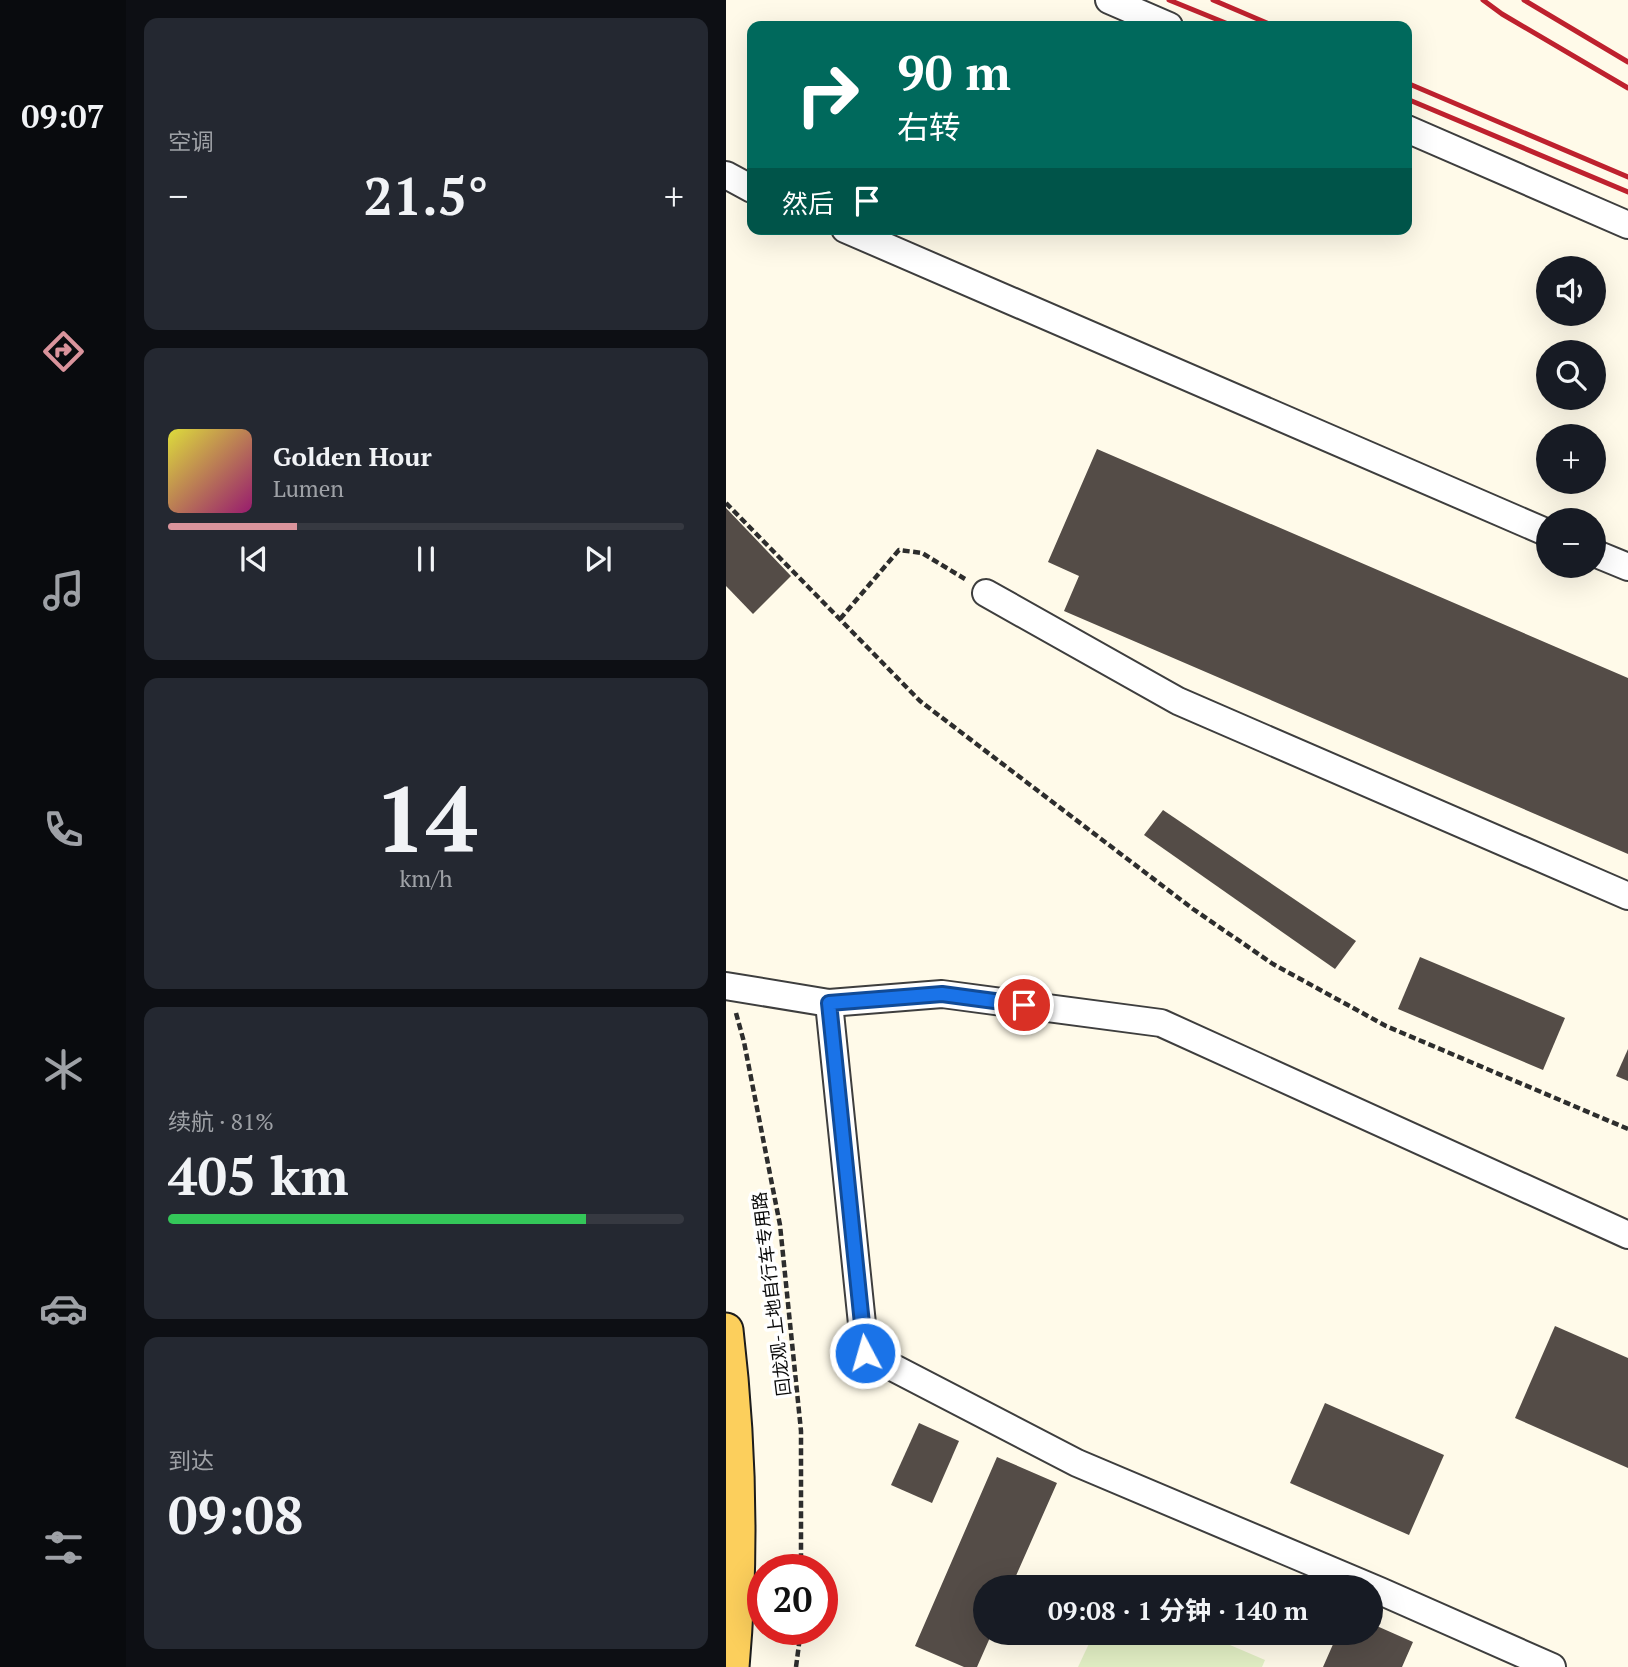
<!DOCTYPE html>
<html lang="zh">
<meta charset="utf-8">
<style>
:root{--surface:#171b24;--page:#242831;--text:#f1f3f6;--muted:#9ea1a6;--line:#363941;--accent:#da949c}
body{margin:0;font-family:"PT Serif","Noto Sans SC",serif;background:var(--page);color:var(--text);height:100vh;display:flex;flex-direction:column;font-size:26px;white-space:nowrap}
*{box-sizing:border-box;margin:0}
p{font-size:23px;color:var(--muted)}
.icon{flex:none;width:38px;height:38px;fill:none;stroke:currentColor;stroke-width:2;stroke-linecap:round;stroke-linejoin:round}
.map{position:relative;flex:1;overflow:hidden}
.details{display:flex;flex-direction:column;gap:18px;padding:18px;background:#0d0f14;width:600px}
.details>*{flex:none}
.guide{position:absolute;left:21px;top:21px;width:665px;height:214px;border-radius:14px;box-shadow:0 7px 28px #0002;background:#00695c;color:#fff;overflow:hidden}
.buttons{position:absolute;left:810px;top:256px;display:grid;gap:14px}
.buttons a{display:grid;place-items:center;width:70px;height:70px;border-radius:50%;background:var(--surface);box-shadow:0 7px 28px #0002;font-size:35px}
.speed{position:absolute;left:21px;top:1554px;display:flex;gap:14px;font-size:35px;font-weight:700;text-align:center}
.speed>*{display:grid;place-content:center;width:91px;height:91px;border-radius:50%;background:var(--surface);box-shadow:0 7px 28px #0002;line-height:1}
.speed .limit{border:10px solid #d22;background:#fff;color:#111}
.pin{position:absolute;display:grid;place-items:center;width:60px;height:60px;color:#fff;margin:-30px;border:4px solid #fff;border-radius:50%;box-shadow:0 2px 7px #0007}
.me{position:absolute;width:77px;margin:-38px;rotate:354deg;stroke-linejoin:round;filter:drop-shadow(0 0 5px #0008)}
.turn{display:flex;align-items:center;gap:24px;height:147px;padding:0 35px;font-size:32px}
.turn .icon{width:91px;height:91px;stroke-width:2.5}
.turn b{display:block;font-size:49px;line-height:60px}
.then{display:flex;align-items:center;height:66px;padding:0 35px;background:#0003;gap:14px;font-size:26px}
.big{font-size:52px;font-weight:700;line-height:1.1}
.details .tile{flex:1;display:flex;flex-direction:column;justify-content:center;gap:10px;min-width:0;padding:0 24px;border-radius:14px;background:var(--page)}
.details .dial{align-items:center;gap:0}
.dial b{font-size:91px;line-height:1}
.song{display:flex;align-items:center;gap:21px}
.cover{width:84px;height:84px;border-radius:10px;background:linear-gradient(135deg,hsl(60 70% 55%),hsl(320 70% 35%))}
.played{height:7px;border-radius:4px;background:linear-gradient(90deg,var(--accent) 25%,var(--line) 25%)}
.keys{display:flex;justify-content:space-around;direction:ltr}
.heat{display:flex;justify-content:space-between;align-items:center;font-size:38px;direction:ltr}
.charge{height:10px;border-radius:5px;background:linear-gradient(90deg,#34c759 81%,var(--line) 0)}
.trip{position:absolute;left:247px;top:1575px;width:410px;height:70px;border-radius:35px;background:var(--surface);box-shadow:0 7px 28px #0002;font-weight:700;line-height:70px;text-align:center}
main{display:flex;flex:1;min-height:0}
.dock{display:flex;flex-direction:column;width:126px;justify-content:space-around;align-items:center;background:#090b0e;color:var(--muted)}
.dock .icon{width:49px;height:49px}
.dock .active{color:var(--accent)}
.dock b{font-size:32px;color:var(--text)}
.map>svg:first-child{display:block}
</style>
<main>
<nav class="dock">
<b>09:07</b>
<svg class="icon active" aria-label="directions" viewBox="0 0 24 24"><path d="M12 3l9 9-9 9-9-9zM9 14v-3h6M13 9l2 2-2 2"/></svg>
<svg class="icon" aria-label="music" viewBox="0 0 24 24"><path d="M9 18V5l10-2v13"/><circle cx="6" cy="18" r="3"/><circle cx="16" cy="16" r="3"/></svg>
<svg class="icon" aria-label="phone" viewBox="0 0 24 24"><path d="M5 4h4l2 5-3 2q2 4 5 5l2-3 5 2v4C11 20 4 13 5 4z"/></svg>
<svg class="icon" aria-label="climate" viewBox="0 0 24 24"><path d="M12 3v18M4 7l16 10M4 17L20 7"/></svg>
<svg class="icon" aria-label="car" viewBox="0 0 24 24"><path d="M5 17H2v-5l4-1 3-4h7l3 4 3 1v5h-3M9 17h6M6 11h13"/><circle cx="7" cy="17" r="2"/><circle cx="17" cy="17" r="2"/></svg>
<svg class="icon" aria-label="filters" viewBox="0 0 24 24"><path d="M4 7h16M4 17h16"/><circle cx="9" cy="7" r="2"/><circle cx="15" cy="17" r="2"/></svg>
</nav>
<section class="details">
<div class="tile"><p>空调</p>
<div class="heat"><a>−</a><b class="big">21.5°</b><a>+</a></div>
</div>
<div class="tile">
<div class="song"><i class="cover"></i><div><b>Golden Hour</b><p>Lumen</p></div></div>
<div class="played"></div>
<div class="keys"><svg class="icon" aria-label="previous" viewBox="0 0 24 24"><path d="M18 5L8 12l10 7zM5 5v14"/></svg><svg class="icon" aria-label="pause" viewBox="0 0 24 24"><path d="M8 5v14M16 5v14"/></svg><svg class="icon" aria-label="next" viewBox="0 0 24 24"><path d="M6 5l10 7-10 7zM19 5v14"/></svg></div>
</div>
<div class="tile dial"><b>14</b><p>km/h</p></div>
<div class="tile"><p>续航 · 81%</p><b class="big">405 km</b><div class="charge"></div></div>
<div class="tile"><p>到达</p><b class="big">09:08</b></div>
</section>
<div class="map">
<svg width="902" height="1667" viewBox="0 0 902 1667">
<rect width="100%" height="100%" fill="#fffae9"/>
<polygon fill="#e3f0c5" points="368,1633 476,1633 539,1660 536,1667 352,1667"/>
<g fill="#544c47">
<polygon points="371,449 902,678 902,854 338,611 353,576 322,562"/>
<polygon points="0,508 65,576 27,614 0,586"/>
<polygon points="437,810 630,941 609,969 418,835"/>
<polygon points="694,957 839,1018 817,1070 672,1009"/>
<polygon points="902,1049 902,1081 890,1076"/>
<polygon points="829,1326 902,1358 902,1468 789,1418"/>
<polygon points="599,1403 718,1455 683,1535 564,1483"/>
<polygon points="193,1423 233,1441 206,1503 165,1485"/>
<polygon points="271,1457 331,1483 285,1587 259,1587 259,1633 266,1633 251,1667 238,1667 189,1646"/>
<polygon points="644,1623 687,1642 676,1667 597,1667 612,1633 644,1633"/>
</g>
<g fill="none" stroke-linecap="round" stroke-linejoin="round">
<defs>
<g id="minor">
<polyline points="383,0 443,26"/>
<polyline points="681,129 902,225"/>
<polyline points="0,175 26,189"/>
<polyline points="119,229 822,533"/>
<polyline points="868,553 902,567"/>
<polyline points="260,593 452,701 902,896"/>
<polyline points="0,986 103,1003 216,994 435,1023 902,1235"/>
<polyline points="103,1003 139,1353 351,1463 654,1591 826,1667"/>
</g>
<path id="major" d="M0,1330C13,1441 16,1555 6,1667"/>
</defs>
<use href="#minor" stroke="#3e3e3e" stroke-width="30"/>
<use href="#major" stroke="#1c1c1c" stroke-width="37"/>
<g stroke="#2d2d2d" stroke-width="4.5" stroke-dasharray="7 3.5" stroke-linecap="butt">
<polyline points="0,503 194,701 467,909 547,964 660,1026 902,1129"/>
<polyline points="114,619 173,550 196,553 239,579"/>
<polyline points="10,1013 18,1042 54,1225 75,1431 75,1570"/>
<polyline points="70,1667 75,1629"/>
</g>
<use href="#minor" stroke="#fff" stroke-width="26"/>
<use href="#major" stroke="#fccf5c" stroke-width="33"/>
<g stroke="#be212e" stroke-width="5">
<polyline points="443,0 507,26"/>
<polyline points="487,0 548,26"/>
<polyline points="757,0 776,14 902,88"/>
<polyline points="798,0 902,62"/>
<polyline points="681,83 902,177"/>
<polyline points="681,99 902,192"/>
</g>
</g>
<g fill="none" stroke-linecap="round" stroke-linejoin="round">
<defs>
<polyline id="route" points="139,1353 103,1003 216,994 298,1005"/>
</defs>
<use href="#route" stroke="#114b97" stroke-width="18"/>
<use href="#route" stroke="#1a73e8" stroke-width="12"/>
</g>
<g text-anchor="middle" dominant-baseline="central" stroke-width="7" stroke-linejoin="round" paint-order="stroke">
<g font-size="18" fill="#0b0b0b" stroke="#fff">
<text transform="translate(45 1294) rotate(-97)">回龙观-上地自行车专用路</text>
</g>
</g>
</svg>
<div class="buttons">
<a><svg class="icon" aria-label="sound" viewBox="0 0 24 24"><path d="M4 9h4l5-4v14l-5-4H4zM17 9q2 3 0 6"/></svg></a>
<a><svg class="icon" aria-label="search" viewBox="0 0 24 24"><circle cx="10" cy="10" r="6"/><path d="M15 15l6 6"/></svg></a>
<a>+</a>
<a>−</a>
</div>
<div class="speed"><div class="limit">20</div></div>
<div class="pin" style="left:298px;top:1005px;background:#d93025"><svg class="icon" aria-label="arrive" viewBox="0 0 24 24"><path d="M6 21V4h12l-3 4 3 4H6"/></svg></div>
<svg class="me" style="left:139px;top:1353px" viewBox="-20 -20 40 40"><circle r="17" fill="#1a73e8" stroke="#fff" stroke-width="3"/><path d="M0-11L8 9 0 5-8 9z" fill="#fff"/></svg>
<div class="trip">09:08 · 1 分钟 · 140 m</div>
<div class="guide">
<div class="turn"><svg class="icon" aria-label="right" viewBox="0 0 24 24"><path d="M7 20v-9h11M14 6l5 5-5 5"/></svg><div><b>90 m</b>右转</div></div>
<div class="then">然后<svg class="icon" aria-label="arrive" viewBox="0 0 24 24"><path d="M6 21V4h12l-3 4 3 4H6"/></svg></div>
</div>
</div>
</main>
